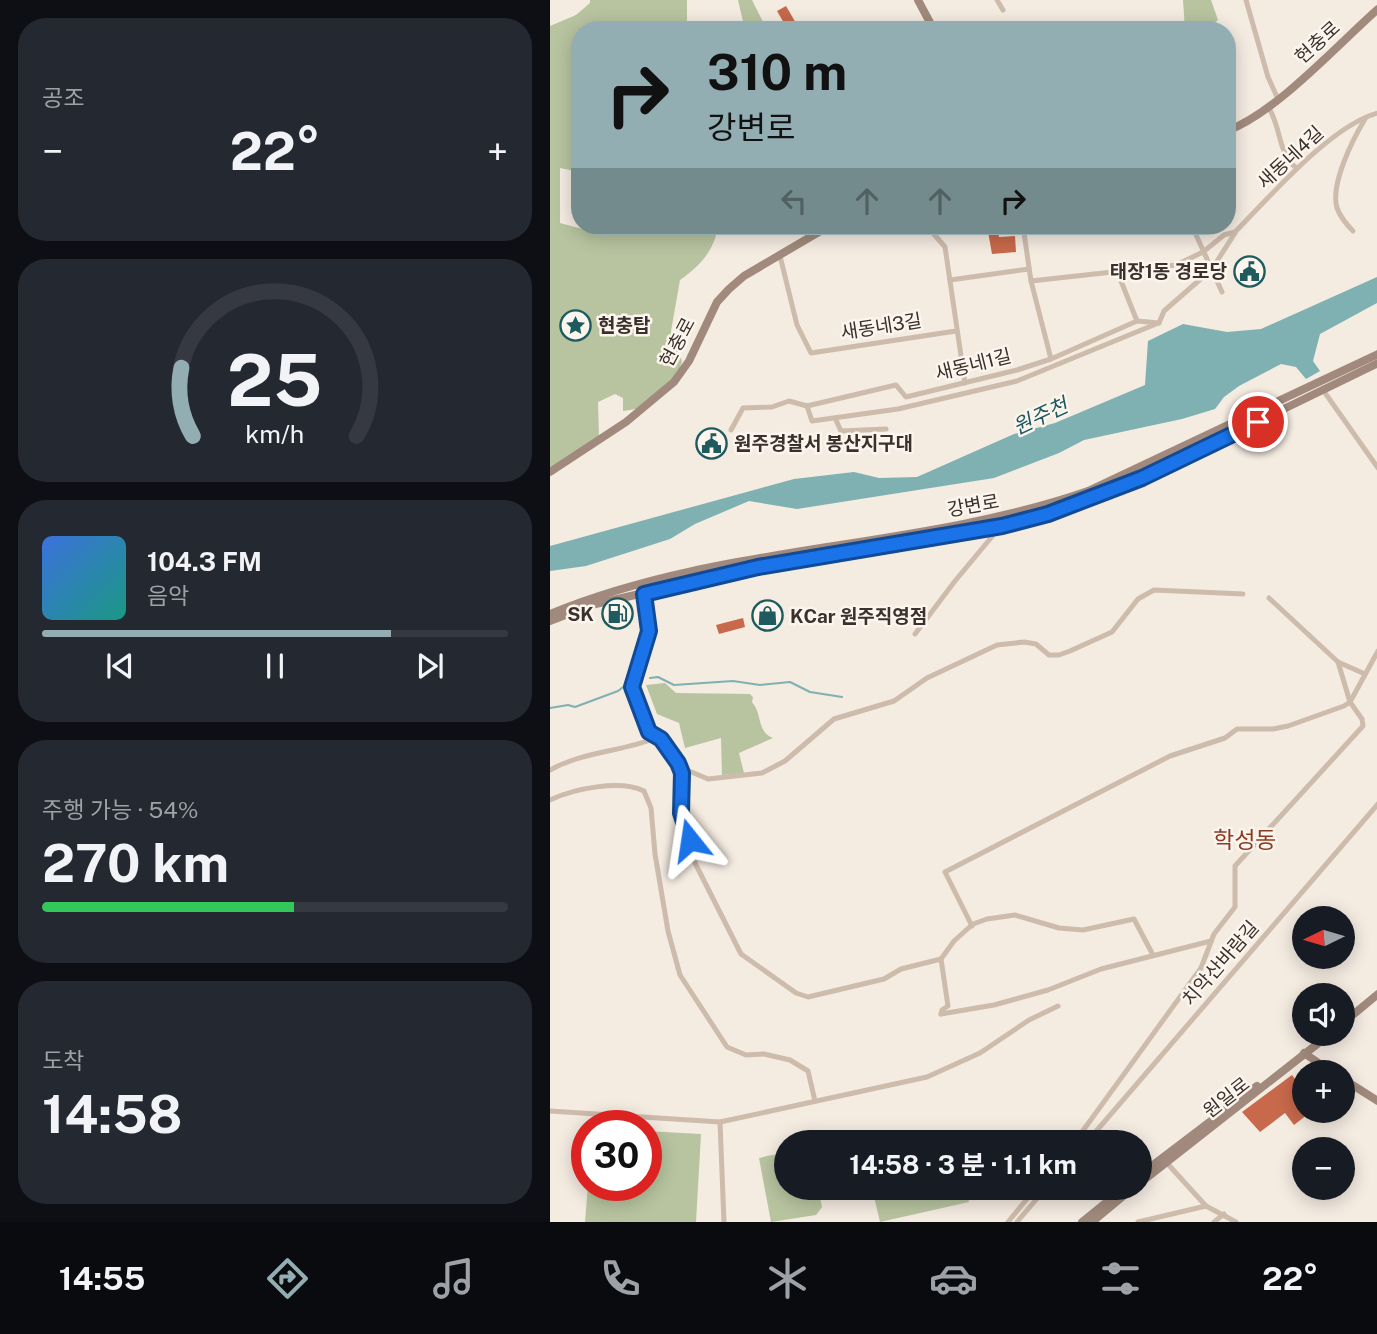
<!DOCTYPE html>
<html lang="ko">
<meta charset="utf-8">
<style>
:root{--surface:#171b24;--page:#242831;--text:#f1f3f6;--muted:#9ea1a6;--line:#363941;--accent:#92aeb2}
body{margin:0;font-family:"Public Sans","Noto Sans KR",sans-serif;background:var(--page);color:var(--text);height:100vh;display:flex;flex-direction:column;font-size:26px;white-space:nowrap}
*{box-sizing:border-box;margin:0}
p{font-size:23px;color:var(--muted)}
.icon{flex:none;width:38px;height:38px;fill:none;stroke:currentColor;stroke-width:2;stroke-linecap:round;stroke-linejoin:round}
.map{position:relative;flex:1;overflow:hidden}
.details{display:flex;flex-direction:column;gap:18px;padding:18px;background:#0d0f14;width:550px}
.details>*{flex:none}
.guide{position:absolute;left:21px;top:21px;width:665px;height:214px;border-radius:28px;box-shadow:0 4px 18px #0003;background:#92aeb2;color:#111;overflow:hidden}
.needle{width:46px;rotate:265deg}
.controls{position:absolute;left:742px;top:906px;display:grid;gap:14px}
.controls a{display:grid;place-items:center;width:63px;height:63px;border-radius:50%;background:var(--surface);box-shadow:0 4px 18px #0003;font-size:35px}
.speed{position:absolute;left:21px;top:1110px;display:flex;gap:14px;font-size:35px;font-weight:700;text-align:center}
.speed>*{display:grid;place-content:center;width:91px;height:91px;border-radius:50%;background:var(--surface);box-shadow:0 4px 18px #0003;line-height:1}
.speed .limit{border:10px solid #d22;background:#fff;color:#111}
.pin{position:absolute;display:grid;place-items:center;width:60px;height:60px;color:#fff;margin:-30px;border:4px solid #fff;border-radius:50%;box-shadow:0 2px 7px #0007}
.me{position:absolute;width:77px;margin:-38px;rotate:345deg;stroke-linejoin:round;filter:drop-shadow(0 0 5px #0008)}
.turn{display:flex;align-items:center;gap:24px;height:147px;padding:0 21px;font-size:32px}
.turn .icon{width:91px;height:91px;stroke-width:2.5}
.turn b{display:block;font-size:49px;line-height:60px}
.lanes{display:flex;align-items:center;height:66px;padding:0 21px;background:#0003;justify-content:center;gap:35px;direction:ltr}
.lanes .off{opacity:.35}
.big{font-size:52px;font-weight:700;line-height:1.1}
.details .card{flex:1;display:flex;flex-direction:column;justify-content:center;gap:10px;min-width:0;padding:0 24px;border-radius:28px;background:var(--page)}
.details .dial{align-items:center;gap:0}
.dial svg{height:182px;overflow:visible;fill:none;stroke:var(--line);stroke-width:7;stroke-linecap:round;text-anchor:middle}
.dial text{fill:var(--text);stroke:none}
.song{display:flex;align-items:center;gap:21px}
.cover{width:84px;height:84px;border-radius:10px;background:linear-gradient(135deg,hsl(220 70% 55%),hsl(170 70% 35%))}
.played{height:7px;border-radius:4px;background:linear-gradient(90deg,var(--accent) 75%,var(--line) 75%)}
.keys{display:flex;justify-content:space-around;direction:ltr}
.heat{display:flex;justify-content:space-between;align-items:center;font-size:38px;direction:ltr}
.charge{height:10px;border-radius:5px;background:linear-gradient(90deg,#34c759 54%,var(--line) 0)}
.trip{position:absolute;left:224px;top:1130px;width:378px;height:70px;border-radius:35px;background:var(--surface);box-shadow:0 4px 18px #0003;font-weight:700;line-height:70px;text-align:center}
.dock{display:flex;height:112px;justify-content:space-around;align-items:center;background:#090b0e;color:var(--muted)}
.dock .icon{width:49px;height:49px}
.dock .current{color:var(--accent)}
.dock b{font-size:32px;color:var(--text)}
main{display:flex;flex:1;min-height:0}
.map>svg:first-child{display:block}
</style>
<main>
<section class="details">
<div class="card"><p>공조</p>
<div class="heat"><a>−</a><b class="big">22°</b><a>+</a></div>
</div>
<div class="card dial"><svg viewBox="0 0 100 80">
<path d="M14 69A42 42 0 1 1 86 69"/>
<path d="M14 69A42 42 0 0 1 9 39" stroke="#92aeb2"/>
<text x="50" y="56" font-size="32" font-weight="700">25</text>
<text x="50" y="72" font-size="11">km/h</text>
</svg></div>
<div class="card">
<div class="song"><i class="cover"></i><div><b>104.3 FM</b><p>음악</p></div></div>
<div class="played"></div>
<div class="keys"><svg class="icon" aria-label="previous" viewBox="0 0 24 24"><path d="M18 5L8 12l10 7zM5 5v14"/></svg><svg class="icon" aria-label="pause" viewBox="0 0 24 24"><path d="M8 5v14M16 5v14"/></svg><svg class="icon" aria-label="next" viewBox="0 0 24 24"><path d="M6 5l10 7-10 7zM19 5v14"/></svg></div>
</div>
<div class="card"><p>주행 가능 · 54%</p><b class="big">270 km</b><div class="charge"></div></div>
<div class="card"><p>도착</p><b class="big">14:58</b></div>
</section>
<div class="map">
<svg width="828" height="1222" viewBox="0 0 828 1222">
<rect width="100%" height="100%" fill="#f4ebe1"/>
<g fill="#b8c4a0">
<path d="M40,0H137V30H30V172L10,168V223L51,234L60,226H168C164,251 151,265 130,280L121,331L132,361L128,375L86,409L73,411V398L65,394L48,402L49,437L0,470V26L26,15L40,3Z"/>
<polygon points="188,0 202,0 217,30 195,30"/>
<polygon points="633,0 661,0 668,20 657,30 635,30"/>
<path d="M115,683L126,693L200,694L203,697L202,702C213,715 206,731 223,738L189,753L194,773L172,775L171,738L135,748L129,723L107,714L96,685Z"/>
<polygon points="96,1131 151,1134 146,1222 35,1222 38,1185 96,1185"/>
<polygon points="236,1152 236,1188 268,1188 272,1207 266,1215 221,1222 209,1158"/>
<polygon points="322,1188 416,1188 419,1202 330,1222"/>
</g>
<polygon fill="#7fb0b2" points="827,277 827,303 770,334 763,361 770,371 756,379 746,367 731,364 689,386 674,397 665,409 632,419 534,440 509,453 444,478 247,509 199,501 145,524 120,539 36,566 0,571 0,546 244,479 304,472 329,478 367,477 464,434 505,423 595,385 598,341 633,324 677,332 711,329"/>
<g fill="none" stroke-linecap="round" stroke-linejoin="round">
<g stroke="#7fb0b2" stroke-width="2">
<polyline points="100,678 108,677 124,685 183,681 210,685 240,682 260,692 292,697"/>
<polyline points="0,708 18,705 25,707 68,691 77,684"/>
</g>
</g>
<g fill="#c8694b">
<polygon points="236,6 250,30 238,30 227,11"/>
<polygon points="437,226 447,226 449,237 465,236 466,252 442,254"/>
<polygon points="231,608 233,620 204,624 202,612"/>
<polygon points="193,618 195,627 169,634 166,625"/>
<polygon points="742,1075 754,1091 754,1111 762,1111 744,1125 735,1113 710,1132 692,1112"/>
</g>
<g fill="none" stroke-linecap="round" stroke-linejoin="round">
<g stroke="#cdbbac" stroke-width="5">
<polyline points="447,0 453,10"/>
<polyline points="696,0 718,77 728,99"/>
<path d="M719,108C732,131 727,150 746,168"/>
<polyline points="377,226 395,247 415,383"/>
<polyline points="473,226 481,281 501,359"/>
<polyline points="642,226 672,292"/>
<path d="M803,231C797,225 790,216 787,208C780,184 803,139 815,119"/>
<polyline points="230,256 247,325 261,353 406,331"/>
<polyline points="567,271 587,321"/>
<polyline points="400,280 479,269"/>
<path d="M481,281L626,265L653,252L674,235L685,232C719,198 781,125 828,113"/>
<polyline points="609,323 614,311 662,269 685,233"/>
<polyline points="773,390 828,468"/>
<polyline points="257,406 262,421 348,409 467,381 606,324"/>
<polyline points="285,418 291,431 336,429"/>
<polyline points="181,430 193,408 222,407 239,401 257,406 346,385 356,397 467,370 501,359 587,321 609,323"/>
<polyline points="94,594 99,631 82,687 99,732 111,739 132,768 158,779 212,773 235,761 284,719 344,701 377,678 447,645 474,642 486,644 499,655 509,655 520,651 562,632 588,599 604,590 693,594"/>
<polyline points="719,598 788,662 815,674"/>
<polyline points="365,634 405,581 445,533 445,527"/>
<polyline points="129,766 131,813 142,857 191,954 246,993 258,997 334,979 351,969 391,959 404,941 423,924 437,919 465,915 509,928 533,930 584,919 603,955"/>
<path d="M0,770C34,751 71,752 106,738"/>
<path d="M0,800C23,789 70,779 94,791L101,808L105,854L118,931L130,975L177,1047L196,1055L214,1054L240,1060L258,1071L265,1101"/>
<polyline points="422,926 395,872 620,756 675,738 687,729 723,729 738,726 794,706 800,702 828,651"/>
<polyline points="391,1014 444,1005 498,990 551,969 661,941"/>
<polyline points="391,1014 392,1010 398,1006 391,959"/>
<polyline points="0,1111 170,1122 377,1077 430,1053 479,1020 508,1006"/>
<polyline points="170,1122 174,1222"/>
<polyline points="524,1143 651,968 664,934 685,907 685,866 813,726 812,719 800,702 788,662"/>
<polyline points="536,1143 828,804"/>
<polyline points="616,1162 656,1206"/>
<polyline points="458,1222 486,1188"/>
<polyline points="467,1222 496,1188"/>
<polyline points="588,1222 656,1206 686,1222"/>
<polyline points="664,1222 674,1214"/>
</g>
<g stroke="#a18a7d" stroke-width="8">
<polyline points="368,0 384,30"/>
<path d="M677,131C727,112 786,46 828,9"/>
<polyline points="0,472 76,422 124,382 139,361 167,302 179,289 194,276 279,226"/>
<path d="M0,614C171,543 365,551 538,491L828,354"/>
<polyline points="0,621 41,605 208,567 452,526 498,514 592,478 828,363"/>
<polyline points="793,1023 828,994"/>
<polyline points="754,1053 783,1073"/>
<polyline points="793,1079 828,1101"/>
<polyline points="590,1175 707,1086"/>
<polyline points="590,1183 780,1034"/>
<polyline points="532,1222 574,1188"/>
<polyline points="542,1222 583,1188"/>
</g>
</g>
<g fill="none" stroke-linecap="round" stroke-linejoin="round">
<defs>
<polyline id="route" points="140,840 131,813 132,773 128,763 111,739 99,732 82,687 99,631 94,594 208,567 452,526 498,514 592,478 708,422"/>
</defs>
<use href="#route" stroke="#114b97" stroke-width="18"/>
<use href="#route" stroke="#1a73e8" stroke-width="12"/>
</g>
<defs>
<symbol id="civic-ring" viewBox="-11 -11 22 22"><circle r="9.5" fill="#fbf5ee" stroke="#1f5a5e" stroke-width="1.5"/><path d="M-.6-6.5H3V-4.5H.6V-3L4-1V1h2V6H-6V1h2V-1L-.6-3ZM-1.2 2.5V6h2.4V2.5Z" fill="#1f5a5e"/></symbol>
<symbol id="sight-ring" viewBox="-11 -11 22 22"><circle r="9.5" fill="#fbf5ee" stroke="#1f5a5e" stroke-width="1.5"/><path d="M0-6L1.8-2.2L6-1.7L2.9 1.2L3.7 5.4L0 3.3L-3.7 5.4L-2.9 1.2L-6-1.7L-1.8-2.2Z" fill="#1f5a5e"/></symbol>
<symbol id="fuel-ring" viewBox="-11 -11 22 22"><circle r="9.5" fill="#fbf5ee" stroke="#1f5a5e" stroke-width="1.5"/><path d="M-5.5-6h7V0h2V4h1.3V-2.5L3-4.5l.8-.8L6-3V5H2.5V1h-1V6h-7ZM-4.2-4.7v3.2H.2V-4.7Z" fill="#1f5a5e"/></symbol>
<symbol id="shop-ring" viewBox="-11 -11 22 22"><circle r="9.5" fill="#fbf5ee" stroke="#1f5a5e" stroke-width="1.5"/><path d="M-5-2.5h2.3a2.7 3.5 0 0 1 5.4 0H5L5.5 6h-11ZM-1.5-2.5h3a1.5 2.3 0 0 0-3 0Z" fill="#1f5a5e"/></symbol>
</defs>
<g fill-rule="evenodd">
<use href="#civic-ring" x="682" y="254" width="35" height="35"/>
<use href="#sight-ring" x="8" y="308" width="35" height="35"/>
<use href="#civic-ring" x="144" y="426" width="35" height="35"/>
<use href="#fuel-ring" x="50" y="596" width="35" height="35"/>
<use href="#shop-ring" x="200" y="598" width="35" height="35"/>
</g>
<g text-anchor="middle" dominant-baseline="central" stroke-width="5" stroke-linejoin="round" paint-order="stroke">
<g font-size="19" fill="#3b302b" stroke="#fbf5ee">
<text transform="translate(767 42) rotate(-42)">현충로</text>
<text transform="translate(740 157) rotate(-43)">새동네4길</text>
<text transform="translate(331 326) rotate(-9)">새동네3길</text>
<text transform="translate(127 342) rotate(-62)">현충로</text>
<text transform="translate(423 364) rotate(-14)">새동네1길</text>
<text transform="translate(423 505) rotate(-10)">강변로</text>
<text transform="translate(670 963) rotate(-49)">치악산바람길</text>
<text transform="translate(676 1097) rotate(-38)">원일로</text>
</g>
<g font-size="19" font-weight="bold" fill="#3b302b" stroke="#fbf5ee" text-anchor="start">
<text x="677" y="271" text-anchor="end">태장1동 경로당</text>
<text x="48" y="325">현충탑</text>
<text x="184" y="443">원주경찰서 봉산지구대</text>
<text x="44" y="614" text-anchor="end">SK</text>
<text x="240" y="616">KCar 원주직영점</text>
</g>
<g font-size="21" font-style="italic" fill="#1f5a5e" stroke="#fbf5ee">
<text transform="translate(490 416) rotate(-25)">원주천</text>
</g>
<g font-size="23" fill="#8c3b22" stroke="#fbf5ee">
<text x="695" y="839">학성동</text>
</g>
</g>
</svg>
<div class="controls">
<a><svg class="needle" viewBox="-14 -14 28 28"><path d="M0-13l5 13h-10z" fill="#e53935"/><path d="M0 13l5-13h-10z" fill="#9ea1a6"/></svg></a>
<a><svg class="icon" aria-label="sound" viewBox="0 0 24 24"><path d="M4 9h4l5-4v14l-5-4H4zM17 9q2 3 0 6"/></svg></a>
<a>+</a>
<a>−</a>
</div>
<div class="speed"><div class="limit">30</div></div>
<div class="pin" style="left:708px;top:422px;background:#d93025"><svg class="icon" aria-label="arrive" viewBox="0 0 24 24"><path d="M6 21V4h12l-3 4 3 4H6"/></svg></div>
<svg class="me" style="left:140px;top:840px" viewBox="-20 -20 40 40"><path d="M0-17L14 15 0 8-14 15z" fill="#1a73e8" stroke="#fff" stroke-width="4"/></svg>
<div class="trip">14:58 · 3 분 · 1.1 km</div>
<div class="guide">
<div class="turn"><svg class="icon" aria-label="right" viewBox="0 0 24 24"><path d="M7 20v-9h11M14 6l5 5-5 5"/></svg><div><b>310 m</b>강변로</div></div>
<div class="lanes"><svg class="icon off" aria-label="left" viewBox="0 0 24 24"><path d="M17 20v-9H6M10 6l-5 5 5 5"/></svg><svg class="icon off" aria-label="ahead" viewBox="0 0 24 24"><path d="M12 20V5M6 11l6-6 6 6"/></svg><svg class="icon off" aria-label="ahead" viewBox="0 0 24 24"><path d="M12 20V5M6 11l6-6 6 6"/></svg><svg class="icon" aria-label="right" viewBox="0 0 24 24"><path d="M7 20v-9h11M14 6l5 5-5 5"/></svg></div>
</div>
</div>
</main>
<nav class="dock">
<b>14:55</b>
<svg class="icon current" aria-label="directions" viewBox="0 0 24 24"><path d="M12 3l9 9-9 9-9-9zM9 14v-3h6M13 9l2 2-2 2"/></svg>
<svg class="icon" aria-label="music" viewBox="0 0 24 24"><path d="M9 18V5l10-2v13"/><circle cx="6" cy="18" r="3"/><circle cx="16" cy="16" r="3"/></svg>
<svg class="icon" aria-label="phone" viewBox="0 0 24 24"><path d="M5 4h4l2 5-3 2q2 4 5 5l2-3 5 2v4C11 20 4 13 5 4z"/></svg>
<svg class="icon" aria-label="climate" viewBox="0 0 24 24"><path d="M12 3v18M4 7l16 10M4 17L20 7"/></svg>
<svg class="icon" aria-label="car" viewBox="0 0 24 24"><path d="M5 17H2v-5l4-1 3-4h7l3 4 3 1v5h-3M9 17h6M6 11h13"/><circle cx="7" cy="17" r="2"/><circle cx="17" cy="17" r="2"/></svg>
<svg class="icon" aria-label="filters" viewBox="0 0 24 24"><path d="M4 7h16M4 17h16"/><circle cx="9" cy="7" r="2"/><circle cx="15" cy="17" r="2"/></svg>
<b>22°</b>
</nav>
